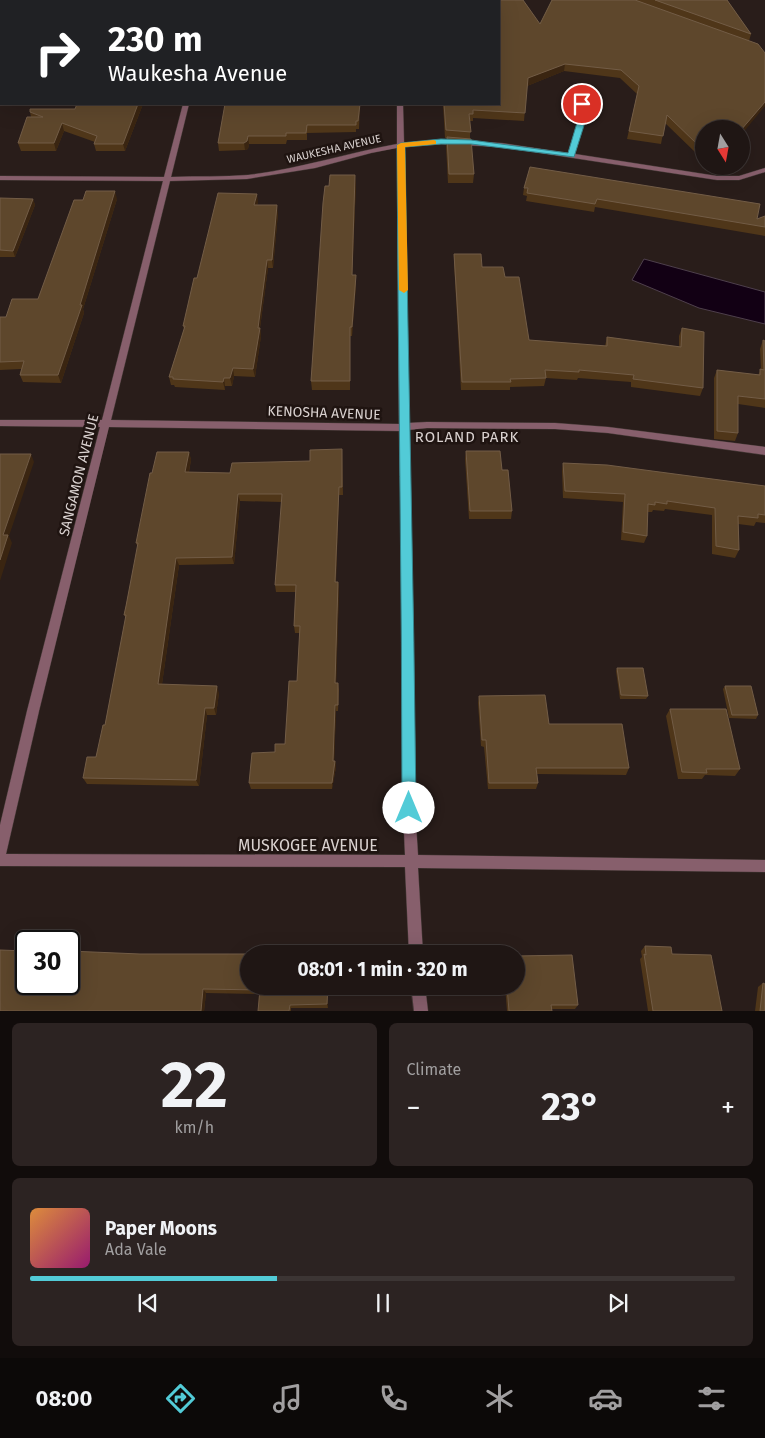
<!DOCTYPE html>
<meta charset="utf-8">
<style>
:root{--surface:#1f1614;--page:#2c2322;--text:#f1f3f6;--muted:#a19fa0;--line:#3c3534;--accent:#52cbd7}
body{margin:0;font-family:"Fira Sans",sans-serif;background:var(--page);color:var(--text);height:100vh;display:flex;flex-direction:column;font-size:19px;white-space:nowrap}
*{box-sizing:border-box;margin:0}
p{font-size:16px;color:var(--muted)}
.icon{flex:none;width:28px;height:28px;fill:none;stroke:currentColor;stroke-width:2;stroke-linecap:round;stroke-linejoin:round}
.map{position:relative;height:1011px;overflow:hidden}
.sheet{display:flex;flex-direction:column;gap:12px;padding:12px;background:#110c0b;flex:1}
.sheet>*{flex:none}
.guide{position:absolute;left:0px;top:0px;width:500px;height:105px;box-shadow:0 5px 20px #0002,0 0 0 1px var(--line);background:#202124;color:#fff;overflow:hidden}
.needle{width:32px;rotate:169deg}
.buttons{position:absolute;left:695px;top:120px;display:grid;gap:10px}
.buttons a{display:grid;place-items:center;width:55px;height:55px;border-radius:50%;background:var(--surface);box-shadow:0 5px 20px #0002,0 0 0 1px var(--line);font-size:25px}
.speed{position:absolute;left:15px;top:930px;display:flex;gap:10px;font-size:25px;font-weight:700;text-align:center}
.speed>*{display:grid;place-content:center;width:65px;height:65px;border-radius:50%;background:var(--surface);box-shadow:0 5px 20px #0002,0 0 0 1px var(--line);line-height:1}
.speed .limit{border:2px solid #111;border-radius:8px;background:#fff;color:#111}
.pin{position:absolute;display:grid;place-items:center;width:42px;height:42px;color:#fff;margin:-21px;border:2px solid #fff;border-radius:50%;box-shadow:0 1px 5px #0007}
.me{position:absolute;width:55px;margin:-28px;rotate:0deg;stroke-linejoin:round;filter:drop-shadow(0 0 4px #0008)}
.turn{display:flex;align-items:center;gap:18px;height:105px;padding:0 25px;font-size:22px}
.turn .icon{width:65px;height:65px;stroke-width:2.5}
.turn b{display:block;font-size:35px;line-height:42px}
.big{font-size:38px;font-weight:700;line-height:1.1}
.sheet .card{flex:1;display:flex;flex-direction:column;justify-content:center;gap:8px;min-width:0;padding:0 18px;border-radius:8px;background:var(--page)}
.sheet .dial{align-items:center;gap:0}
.dial b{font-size:65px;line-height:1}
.song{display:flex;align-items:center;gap:15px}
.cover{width:60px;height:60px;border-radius:8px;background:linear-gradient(135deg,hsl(30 70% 55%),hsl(320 70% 35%))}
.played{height:5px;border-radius:2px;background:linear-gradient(90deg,var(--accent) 35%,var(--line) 35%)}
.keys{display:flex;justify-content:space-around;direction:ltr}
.heat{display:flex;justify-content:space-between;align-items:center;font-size:28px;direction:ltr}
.sheet .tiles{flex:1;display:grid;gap:12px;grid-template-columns:1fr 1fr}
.card:last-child{grid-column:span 2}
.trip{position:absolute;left:240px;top:945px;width:285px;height:50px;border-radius:25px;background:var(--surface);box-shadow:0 5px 20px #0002,0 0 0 1px var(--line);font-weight:700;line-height:50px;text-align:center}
.tabs{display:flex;height:80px;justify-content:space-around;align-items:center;background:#0c0908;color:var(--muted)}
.tabs .icon{width:35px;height:35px}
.tabs .active{color:var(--accent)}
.tabs b{font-size:22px;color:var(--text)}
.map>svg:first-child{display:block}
</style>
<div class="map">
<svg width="765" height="1011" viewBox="0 0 765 1011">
<rect width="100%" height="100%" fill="#291d1a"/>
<polygon fill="#120014" stroke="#4e3f4c" points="644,259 765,292 765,324 699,308 632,280"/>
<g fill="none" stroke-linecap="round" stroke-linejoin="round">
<defs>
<g id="street">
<rect x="397" y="0" width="6" height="1"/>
<rect x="0" y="16" width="1" height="4"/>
<path d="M582,102L585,104L586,116L575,154L717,176H739L765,168V172L739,180H717L501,147L441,144L404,147L408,423L427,422L555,423L608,427L765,447V455L608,433L555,429L427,428L408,430L413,619L415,808L418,855L765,860V872L418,868L423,954H409L405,867L0,866V825L27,711L100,427L0,426V420H102L163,181L0,180V176L164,177L183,104H189L171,177C197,176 223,177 248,175C299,169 347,153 397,144V104H403L404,143L441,140L501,143L568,153L580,116L579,104ZM397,148L399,424L111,420L170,181L247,179L315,168L371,153ZM109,427L399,431L403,619V808L405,855L6,854L39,711Z"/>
<polygon points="411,986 425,986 428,1011 414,1011"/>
</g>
</defs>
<use href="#street" stroke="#453a37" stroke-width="1"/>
<use href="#street" fill="#875f6c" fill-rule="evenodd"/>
</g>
<g fill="#4f3619">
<polygon points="552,0 727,0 751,34 749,41 704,129 704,150 695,152 665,123 661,144 627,139 637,94 620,78 564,71 527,86 524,121 473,118 473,121 470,121 470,139 474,174 473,183 448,183 446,146 447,138 445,138 443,104 499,104"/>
<rect x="0" y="33" width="1" height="38"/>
<polygon points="143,104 125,151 96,151 94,144 95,142 64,131 56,151 21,151 18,143 31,117 30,112 75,109"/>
<polygon points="225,104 360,104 359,129 356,129 356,132 307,133 307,140 287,140 286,144 249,144 248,149 245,150 219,151 218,143"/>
<polygon points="356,184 352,275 356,284 352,336 350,336 350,390 312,390 311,381"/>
<polygon points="524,188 757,219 765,216 765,236 595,207 594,212 526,201 527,196 523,195"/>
<polygon points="0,198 33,199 35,205 15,257 0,257"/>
<polygon points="117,199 83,309 84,313 61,383 23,382 20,375 21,369 0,370 0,317 6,317 38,299"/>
<polygon points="258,202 257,205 278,213 273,268 268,268 260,328 261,336 255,377 234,376 232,386 225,386 225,390 175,387 174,385 171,385 169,377 184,329 183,326 197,278"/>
<polygon points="454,254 505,277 529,340 605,346 607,337 679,347 679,336 682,328 703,388 700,396 631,387 631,382 578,378 577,380 546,378 544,386 510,387 510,390 461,390 454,262"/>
<polygon points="763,340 765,341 765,408 738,404 738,433 735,441 714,439 714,378 717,370 758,375 761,370 760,349"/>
<polygon points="342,449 343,495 339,495 336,582 338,582 339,589 336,683 338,683 339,690 338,711 336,711 334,761 335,761 336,767 332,789 251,789 249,783 275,752 285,744 297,681 300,633 295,633 294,626 296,592 276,592 275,585 282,502 240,501 234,564 179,565 162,684 219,693 216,715 207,715 199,786 87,784 83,778 96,757 105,725 126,618 124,615 138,548 136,543 152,473 189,452 191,460 189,472 230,473 310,461"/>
<polygon points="466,451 512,511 511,519 469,519 465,459"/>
<polygon points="563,463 765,486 765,523 756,522 754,526 738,524 739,550 735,558 712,554 712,515 665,509 664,511 653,510 652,512 647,512 647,536 644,543 621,540 623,502 563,498 562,471"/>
<polygon points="617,668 648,696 646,699 620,699 616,671"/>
<polygon points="725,686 758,715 756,719 729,718 723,689"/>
<polygon points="479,696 549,724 629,768 626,775 537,774 538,783 536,789 488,789 484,747 481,746 478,703"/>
<polygon points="670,709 740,769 735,776 705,775 702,779 678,779 666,716"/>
<polygon points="645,946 672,954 722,1011 648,1011 640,959 642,957 641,951"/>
<polygon points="0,950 328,986 328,1008 291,1008 291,1011 258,1011 259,994 206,993 204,1011 0,1011"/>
<polygon points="763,983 765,1011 755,1011 758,987"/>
<polygon points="505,986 516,986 578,1005 575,1009 552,1009 552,1011 507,1011"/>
</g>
<g fill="#3a2511">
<polygon points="565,64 564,71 527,86 528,78"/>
<polygon points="765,102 765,106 741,135 741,130"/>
<polygon points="138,104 143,104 125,151 123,144"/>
<polygon points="62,123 64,131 56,151 54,143"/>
<polygon points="248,136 249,144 248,149 245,150 244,143"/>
<polygon points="704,143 704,150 695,152 697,144"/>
<polygon points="355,175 356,184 352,284 352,275"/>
<polygon points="115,191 117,199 83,309 84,313 61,383 58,375"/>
<polygon points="257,194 258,202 255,213 254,205"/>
<polygon points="33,199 35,205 15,257 13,251"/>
<polygon points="277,205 278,213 273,268 272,260"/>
<polygon points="267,260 268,268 259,334 260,328 261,336 255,377 253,369 258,328"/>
<polygon points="356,275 356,284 352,336 352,327"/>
<polygon points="233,368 234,376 232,386 230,378"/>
<polygon points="224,378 225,386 225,390 223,382"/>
<polygon points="189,452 191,460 187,480 185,472"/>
<polygon points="31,454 34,462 9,536 12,543 0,581 0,560 3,535"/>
<polygon points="339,487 339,495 335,589 335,582"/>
<polygon points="238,494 240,501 234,564 232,557"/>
<polygon points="176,558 179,565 161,691 158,684"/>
<polygon points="338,582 339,589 336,690 335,683"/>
<polygon points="217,686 219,693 216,715 214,708"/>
<polygon points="335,705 336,711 334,767 333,761"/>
<polygon points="205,708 207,715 199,786 196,780"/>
<polygon points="335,761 336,767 332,789 332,783"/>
<polygon points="328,986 328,1008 327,1004"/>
<polygon points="203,989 206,993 204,1011 201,1011"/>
</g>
<g fill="#5e472c" stroke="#725c46">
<rect x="130" y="0" width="40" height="1"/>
<polygon points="429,0 523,0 540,24 552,0 635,0 758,44 765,53 765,102 741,130 741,129 704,129 704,143 697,144 667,115 663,136 629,131 639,86 621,70 565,64 528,78 525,113 473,110 473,114 469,114 471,132 446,130 444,104 499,104 499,1 429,1"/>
<polygon points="655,0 727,0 751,34"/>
<rect x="0" y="33" width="1" height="31"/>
<polygon points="77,104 138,104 123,144 94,144 97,136 62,123 54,143 18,143 27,117 43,117 30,112 30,109 75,109"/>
<polygon points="225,104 360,104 358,121 356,121 356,125 307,125 306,133 286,133 286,136 248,136 247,141 244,143 218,143"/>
<polygon points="447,137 471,139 474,174 449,174"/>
<polygon points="530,167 760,204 757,219 765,216 765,227 597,199 595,204 527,193 528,188 524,188"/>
<polygon points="330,175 355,175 352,275 356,275 352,327 350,327 350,381 311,381 323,203 325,186 329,186"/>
<polygon points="86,191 115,191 80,305 82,305 58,375 20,375 24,361 0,362 0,317 6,317 12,299 38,299 74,200 83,200"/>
<polygon points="218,193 257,194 254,205 277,205 272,260 267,260 258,328 260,328 253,369 233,368 230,378 224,378 223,382 173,379 173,377 169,377 185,326 183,326 194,278 197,278"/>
<polygon points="0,198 33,199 13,251 0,250"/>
<polygon points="454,254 481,254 482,267 503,267 505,277 519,277 529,340 607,346 607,337 681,347 682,328 704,332 703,388 633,379 634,375 579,370 579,372 545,370 546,378 510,379 511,382 462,382"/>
<polygon points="763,340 765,341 765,399 738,396 738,433 717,431 717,370 760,375 760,369 764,370"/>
<polygon points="342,449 342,487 339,487 335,582 338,582 335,683 338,683 338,705 335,705 333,761 335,761 332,783 249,783 252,753 275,752 275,744 285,744 289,681 297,681 300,626 294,626 296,585 275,585 282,494 238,494 232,557 176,558 158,684 217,686 214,708 205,708 196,780 83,778 87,757 96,757 103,725 105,725 126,615 124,615 126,606 138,543 136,543 150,473 152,473 157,452 189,452 185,472 230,473 232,463 310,461 310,450"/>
<polygon points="466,451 500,451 502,470 508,470 512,511 470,511"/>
<polygon points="0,454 31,454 3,535 8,535 0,560"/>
<polygon points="563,463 607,465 765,486 765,515 758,514 758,518 738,516 739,550 716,546 715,508 667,501 667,504 655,502 655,505 648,504 647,536 623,532 625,494 565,491"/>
<polygon points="617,668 643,668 648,696 621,695"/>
<polygon points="725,686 751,686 758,715 732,715"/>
<polygon points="545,695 549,724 622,724 629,768 536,768 538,783 489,783 486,740 482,740 479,696"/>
<polygon points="670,709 726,709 740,769 706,769 707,773 682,772"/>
<polygon points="645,946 671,947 672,954 711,955 722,1011 653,1011 644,954 646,955"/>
<polygon points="0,950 26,951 26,984 69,984 69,951 140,954 249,954 249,986 328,986 327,1004 290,1005 289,1011 258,1011 260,990 203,989 201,1011 0,1011"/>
<polygon points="262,952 329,953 262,954"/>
<polygon points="572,955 578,1005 551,1005 552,1011 509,1011 507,986 516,986 516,956"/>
<polygon points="763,983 765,984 765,1011 760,1011"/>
</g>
<path fill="#52cbd7" stroke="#35848c" d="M582,101L586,104L587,116L574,157L471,144H441L405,147C408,367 414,587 416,808L414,813L409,815L404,813L402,808C402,587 398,366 397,145L401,143L441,139L471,140L568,153L579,116V104Z"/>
<polygon fill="#f59e0b" points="434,140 436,141 436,144 405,147 408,290 404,293 399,290 397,145 401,143"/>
<g text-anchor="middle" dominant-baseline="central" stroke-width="5" stroke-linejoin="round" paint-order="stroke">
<g font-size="11" fill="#dad2d0" stroke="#1f1411">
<text transform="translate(334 149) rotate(-13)">WAUKESHA AVENUE</text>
</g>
<g font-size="14" fill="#dad2d0" stroke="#1f1411">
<text transform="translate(324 413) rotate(2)">KENOSHA AVENUE</text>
<text transform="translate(79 475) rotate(-76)">SANGAMON AVENUE</text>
</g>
<g font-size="15" letter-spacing="1" fill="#dad2d0" stroke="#1f1411">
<text x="467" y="437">ROLAND PARK</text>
</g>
<g font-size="16" fill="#dad2d0" stroke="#1f1411">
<text x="308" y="845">MUSKOGEE AVENUE</text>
</g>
</g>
</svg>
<div class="buttons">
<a><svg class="needle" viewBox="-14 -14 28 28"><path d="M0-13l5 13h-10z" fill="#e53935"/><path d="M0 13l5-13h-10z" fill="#a19fa0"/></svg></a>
</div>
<div class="speed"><div class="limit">30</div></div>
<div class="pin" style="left:582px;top:104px;background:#d93025"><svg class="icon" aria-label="arrive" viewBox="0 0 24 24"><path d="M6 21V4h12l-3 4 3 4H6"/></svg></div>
<svg class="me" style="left:409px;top:808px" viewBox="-20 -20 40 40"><circle r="19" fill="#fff"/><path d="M0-13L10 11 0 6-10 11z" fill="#52cbd7"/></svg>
<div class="trip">08:01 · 1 min · 320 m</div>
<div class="guide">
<div class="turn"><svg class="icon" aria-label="right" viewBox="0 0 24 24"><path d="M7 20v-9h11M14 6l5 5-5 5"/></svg><div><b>230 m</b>Waukesha Avenue</div></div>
</div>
</div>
<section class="sheet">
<div class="tiles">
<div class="card dial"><b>22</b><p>km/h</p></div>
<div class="card"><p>Climate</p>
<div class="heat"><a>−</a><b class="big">23°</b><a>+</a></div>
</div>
<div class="card">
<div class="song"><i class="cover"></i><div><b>Paper Moons</b><p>Ada Vale</p></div></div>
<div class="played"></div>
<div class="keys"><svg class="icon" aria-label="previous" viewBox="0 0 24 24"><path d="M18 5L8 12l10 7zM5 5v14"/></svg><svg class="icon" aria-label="pause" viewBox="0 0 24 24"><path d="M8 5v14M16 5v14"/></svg><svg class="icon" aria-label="next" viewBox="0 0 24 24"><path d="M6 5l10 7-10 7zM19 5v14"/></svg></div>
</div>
</div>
</section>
<nav class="tabs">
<b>08:00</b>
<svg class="icon active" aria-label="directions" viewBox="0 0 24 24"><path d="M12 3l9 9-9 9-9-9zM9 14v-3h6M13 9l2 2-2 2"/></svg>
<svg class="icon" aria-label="music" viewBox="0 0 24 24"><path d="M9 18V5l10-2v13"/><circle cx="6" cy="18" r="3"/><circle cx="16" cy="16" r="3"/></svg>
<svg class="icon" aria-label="phone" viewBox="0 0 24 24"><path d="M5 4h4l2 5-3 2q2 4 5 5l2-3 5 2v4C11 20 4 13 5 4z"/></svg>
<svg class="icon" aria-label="climate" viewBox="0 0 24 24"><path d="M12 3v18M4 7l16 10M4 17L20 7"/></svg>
<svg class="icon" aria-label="car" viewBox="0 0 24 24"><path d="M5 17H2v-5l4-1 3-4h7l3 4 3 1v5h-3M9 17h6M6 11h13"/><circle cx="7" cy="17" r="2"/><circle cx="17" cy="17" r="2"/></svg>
<svg class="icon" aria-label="filters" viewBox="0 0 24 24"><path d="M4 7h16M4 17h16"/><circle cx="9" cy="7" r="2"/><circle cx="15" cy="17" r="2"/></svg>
</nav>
